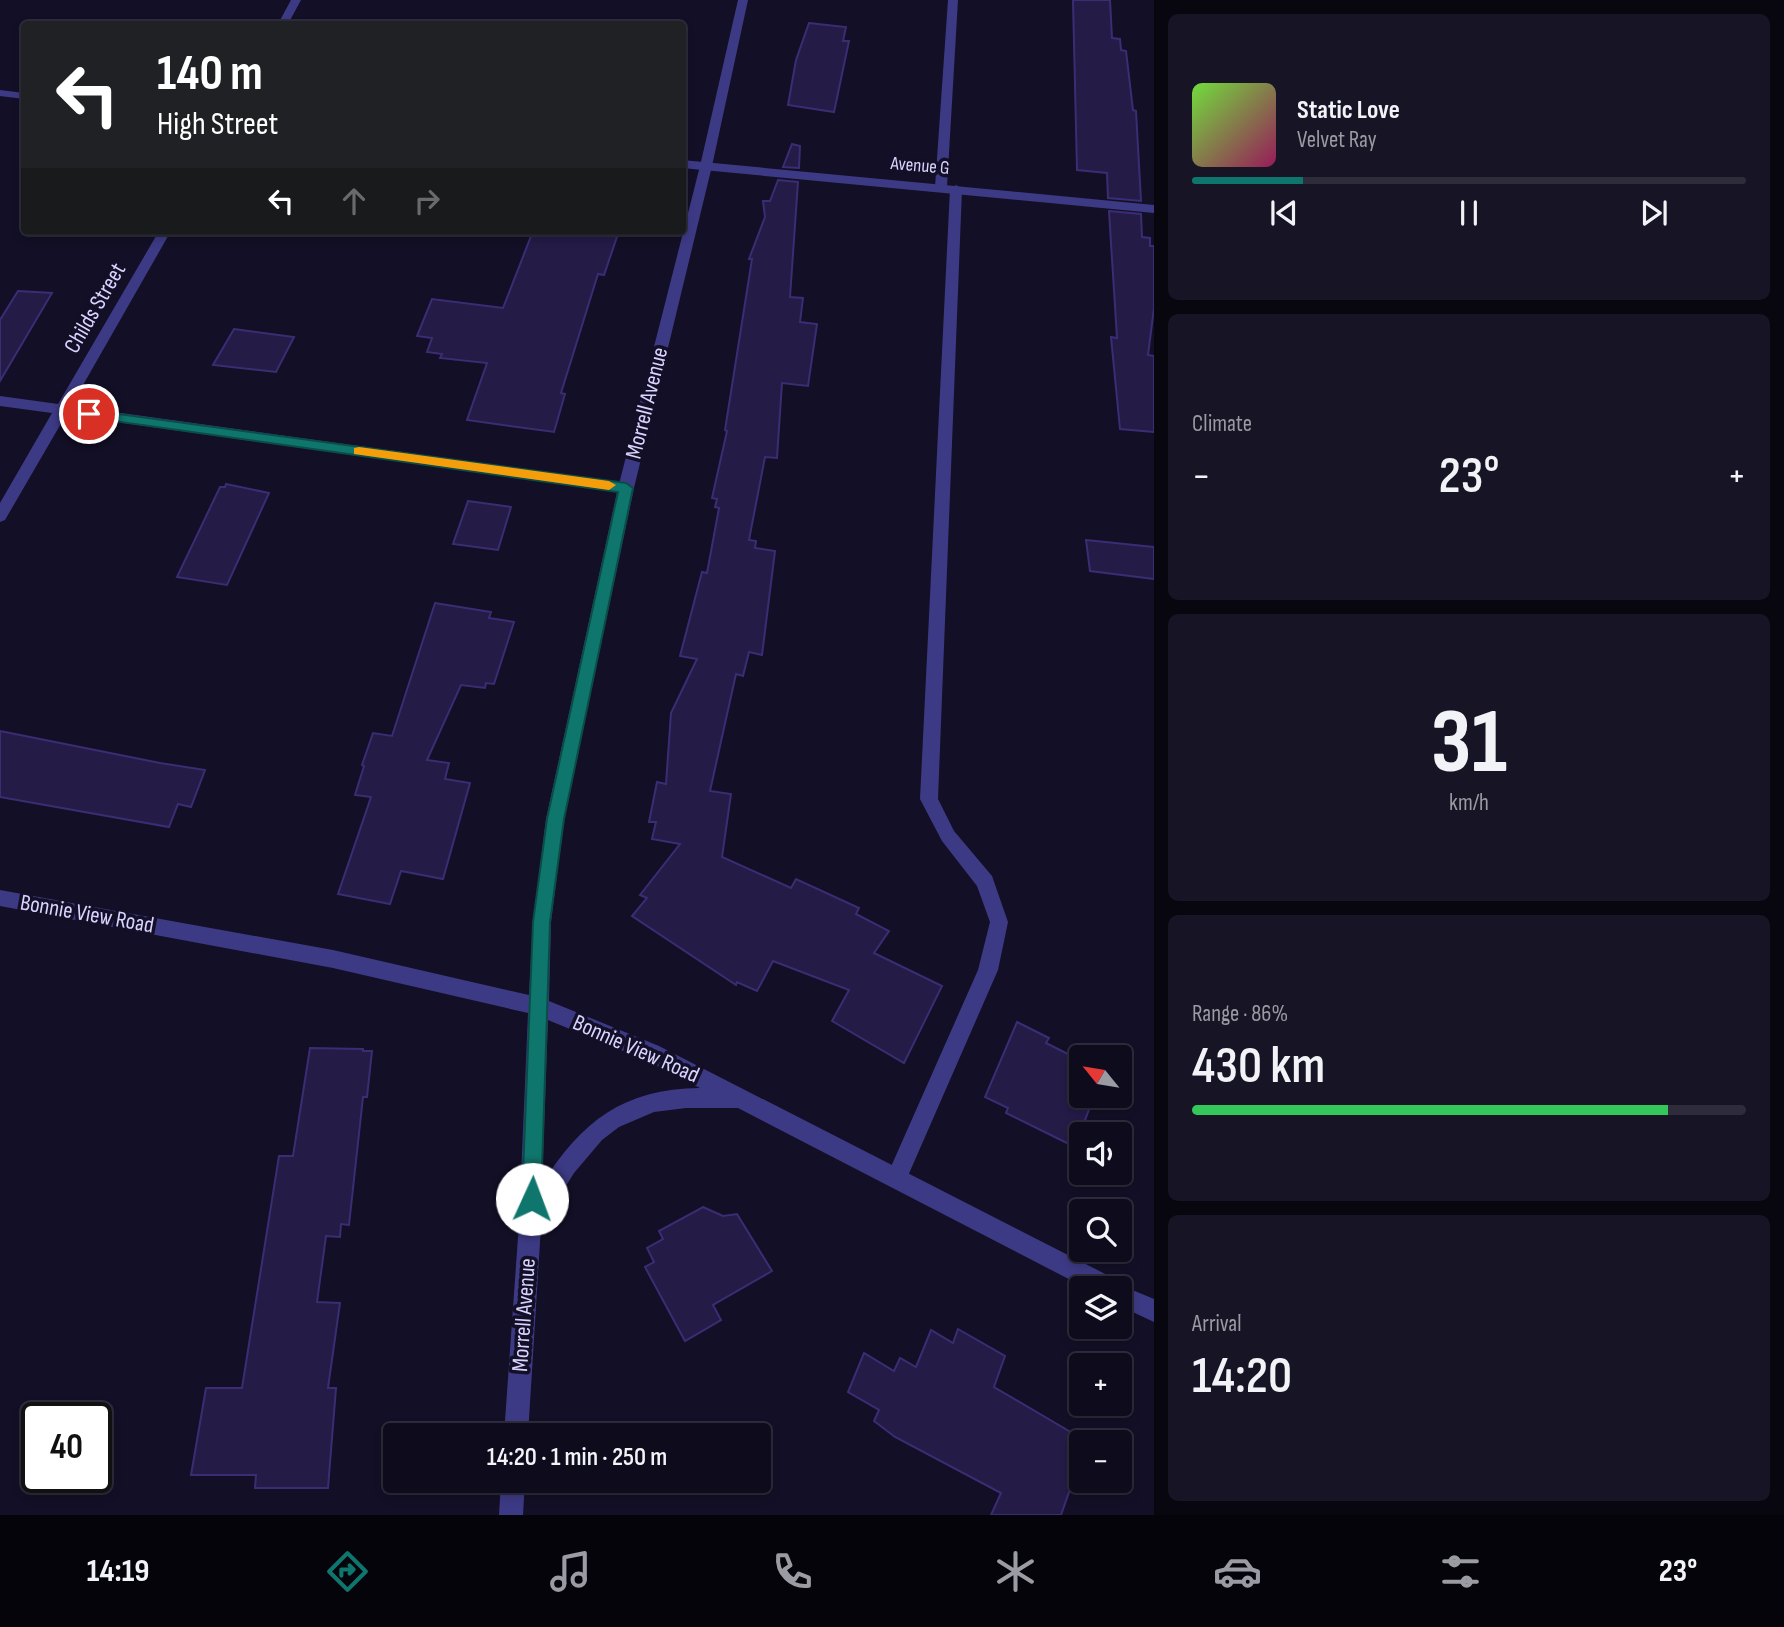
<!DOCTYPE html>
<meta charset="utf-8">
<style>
:root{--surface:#0e0b1c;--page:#171425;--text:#f1f3f6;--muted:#9b9ba3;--line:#2e2b3b;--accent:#0f766e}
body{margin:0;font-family:"Sofia Sans Condensed",sans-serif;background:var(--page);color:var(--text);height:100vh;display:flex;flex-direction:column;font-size:26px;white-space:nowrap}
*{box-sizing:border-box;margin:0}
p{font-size:23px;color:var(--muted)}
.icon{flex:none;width:38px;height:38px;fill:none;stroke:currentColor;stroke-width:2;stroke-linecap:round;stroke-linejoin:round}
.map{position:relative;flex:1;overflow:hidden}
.details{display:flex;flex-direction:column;gap:14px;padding:14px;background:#08060f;width:630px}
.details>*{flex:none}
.guide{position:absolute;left:21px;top:21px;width:665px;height:214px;border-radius:7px;box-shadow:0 4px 10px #0003,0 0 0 2px var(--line);background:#202124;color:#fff;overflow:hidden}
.needle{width:46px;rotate:300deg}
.fabs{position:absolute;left:1069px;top:1045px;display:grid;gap:14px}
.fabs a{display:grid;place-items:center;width:63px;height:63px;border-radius:7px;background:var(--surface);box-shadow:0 4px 10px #0003,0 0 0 2px var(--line);font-size:35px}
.speed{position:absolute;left:21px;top:1402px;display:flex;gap:14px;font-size:35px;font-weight:700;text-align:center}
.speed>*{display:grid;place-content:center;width:91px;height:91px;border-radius:50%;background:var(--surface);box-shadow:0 4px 10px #0003,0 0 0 2px var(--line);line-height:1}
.speed .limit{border:4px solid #111;border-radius:10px;background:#fff;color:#111}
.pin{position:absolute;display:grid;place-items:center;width:60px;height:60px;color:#fff;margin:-30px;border:4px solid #fff;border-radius:50%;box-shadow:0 2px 7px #0007}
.me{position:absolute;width:77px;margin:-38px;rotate:2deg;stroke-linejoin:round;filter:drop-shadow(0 0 5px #0008)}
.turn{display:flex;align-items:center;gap:24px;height:147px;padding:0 21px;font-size:32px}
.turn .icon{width:91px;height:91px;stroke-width:2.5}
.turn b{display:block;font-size:49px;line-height:60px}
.lanes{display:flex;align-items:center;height:66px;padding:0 21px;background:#0003;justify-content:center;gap:35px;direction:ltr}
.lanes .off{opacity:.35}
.big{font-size:52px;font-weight:600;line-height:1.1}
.details .card{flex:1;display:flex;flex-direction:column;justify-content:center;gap:10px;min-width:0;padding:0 24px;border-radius:10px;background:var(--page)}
.details .dial{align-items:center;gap:0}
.dial b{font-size:91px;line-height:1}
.song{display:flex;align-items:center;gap:21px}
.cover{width:84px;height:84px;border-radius:10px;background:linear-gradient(135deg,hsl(100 70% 55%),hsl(330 70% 35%))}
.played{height:7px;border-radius:4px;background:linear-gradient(90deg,var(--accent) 20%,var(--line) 20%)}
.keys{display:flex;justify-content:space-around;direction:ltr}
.heat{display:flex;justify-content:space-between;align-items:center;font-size:38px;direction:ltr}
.charge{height:10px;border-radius:5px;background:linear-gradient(90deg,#34c759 86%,var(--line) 0)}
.trip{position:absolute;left:383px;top:1423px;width:388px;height:70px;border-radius:7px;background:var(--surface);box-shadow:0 4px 10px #0003,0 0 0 2px var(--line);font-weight:600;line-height:70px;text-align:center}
.menu{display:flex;height:112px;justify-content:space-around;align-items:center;background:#06040b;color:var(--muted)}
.menu .icon{width:49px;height:49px}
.menu .current{color:var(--accent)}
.menu b{font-size:32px;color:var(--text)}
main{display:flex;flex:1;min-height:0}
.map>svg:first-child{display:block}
</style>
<main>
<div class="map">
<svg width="1154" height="1515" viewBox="0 0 1154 1515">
<rect width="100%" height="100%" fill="#130f26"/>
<g fill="#241b47" stroke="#3b2d73" stroke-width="2">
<polygon points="1073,0 1110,0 1112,38 1120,39 1121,50 1126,51 1133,110 1136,111 1141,201 1108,198 1107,173 1077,170"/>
<polygon points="809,23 846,27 843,41 849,41 834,112 788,105 796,60"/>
<polygon points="792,144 800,146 799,168 783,167"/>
<polygon points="778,180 798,182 790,297 803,298 800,322 817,324 808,386 782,383 777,458 765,457 749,540 756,541 755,548 775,551 762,655 749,652 743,676 736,674 710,791 731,794 722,857 791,888 796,879 859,908 856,914 889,931 874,953 942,986 904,1063 832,1021 849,990 773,961 757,991 737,982 736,985 632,916 647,898 640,895 680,844 652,839 656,822 649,822 657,782 666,784 671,713 697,659 680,656 702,572 707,573 719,508 715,507 717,499 712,498 727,431 725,430 752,259 749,259 765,217 763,201 770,201"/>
<polygon points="1109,211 1141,214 1142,237 1150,238 1150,246 1154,246 1154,308 1148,355 1154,356 1154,432 1120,429 1111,337 1117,338"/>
<polygon points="533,231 619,231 604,275 598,274 561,393 565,394 554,432 467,420 487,363 440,358 442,354 427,352 432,338 417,336 432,299 503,308"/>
<polygon points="18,291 52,293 0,381 0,320"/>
<polygon points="234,329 294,337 276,372 213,365"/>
<polygon points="226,484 269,493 227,585 177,577 220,487 225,487"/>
<polygon points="468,501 511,507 498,550 453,544"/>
<polygon points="1086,540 1154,547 1154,579 1090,571"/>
<polygon points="435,603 491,612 489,618 514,622 494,684 486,683 485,688 461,685 427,760 449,763 445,779 470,783 443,879 401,871 390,904 338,894 371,797 355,795 364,766 362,765 373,733 392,736"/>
<polygon points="0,731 160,763 205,770 191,807 178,804 169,827 0,797"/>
<polygon points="1017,1022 1049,1038 1046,1043 1082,1061 1082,1096 1094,1096 1075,1147 1006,1113 1008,1108 985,1097"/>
<polygon points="310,1048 363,1049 363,1051 372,1051 367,1097 363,1097 349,1225 341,1224 340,1237 326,1236 317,1302 340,1303 328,1388 336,1388 328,1488 255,1488 256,1475 191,1475 206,1388 242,1388 279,1156 293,1156"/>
<polygon points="703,1207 723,1216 737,1214 772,1271 713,1305 721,1320 685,1341 645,1267 654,1262 647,1248 663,1239 659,1231"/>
<polygon points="958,1329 1005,1356 994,1387 1086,1441 1082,1442 1082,1455 1061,1515 991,1515 1001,1493 895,1437 874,1421 879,1410 848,1392 864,1353 894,1371 900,1358 916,1367 931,1330 953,1343"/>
</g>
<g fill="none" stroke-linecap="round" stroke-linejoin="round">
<g fill="#3d3a85" fill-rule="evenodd">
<polygon points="948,0 958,0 947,187 941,191 935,187"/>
<polygon points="956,185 962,189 938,799 954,831 992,876 1008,922 998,970 904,1185 897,1189 890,1185 886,1178 978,970 990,922 977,886 942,841 920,799 950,189"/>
</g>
<g fill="#3d3a85" fill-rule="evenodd">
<polygon points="291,0 301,0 288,24 278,24"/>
<polygon points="0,90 24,93 24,99 0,96"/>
<polygon points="682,160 1154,205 1154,213 682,168"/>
<polygon points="159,231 171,231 71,406 626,483 634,488 626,493 66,415 5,520 0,522 0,503 52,413 0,406 0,396 58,404"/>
</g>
<g fill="#3d3a85" fill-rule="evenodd">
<path d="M738,0H748L712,166L634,488L564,819L551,922L549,1001L659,1046L1117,1280L1118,1284L1154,1299V1322L1120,1306V1288H1086L738,1108H686L654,1112L619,1127L602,1140L574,1173L541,1226L528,1435H504L519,1223L528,1013L333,968L0,906V890L333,950L529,995L533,922L546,819L618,488L700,166ZM548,1020L645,1060L700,1088C623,1089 582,1121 542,1184Z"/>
<polygon points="501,1480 525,1480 523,1515 499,1515"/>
</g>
</g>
<polygon fill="#0f766e" stroke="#0a4d48" stroke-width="2" points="89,410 626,483 633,488 564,819 550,922 541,1199 539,1206 532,1208 525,1206 522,1199 533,922 547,819 618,492 85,417 85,411"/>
<polygon fill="#f59e0b" points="359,447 609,481 616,485 609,490 354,454 354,448"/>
<g text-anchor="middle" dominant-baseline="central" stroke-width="7" stroke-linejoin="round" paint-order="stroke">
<g font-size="19" fill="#d9d4ff" stroke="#130f26">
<text transform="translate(920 166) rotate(5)">Avenue G</text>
</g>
<g font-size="23" fill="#d9d4ff" stroke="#130f26">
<text transform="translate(95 308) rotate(-60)">Childs Street</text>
<text transform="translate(647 403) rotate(-76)">Morrell Avenue</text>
<text transform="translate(87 914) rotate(10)">Bonnie View Road</text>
<text transform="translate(636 1049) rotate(24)">Bonnie View Road</text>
<text transform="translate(524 1315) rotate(-86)">Morrell Avenue</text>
</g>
</g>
</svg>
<div class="fabs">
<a><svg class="needle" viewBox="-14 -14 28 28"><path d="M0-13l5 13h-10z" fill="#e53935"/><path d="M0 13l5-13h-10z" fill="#9b9ba3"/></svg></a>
<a><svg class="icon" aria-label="sound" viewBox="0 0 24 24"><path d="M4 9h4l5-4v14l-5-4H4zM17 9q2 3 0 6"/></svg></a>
<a><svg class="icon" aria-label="search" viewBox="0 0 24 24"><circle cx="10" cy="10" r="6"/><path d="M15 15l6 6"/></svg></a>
<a><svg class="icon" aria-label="layers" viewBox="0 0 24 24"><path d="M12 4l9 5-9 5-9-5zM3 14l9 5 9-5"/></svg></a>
<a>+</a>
<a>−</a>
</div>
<div class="speed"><div class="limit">40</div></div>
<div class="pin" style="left:89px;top:414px;background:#d93025"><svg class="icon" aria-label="arrive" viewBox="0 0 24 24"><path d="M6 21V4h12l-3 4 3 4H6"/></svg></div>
<svg class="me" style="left:532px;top:1199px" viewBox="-20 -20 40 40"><circle r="19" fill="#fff"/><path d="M0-13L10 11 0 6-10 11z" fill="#0f766e"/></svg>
<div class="trip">14:20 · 1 min · 250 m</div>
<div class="guide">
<div class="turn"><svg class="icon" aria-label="left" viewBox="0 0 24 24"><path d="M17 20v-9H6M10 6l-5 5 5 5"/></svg><div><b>140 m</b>High Street</div></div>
<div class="lanes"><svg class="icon" aria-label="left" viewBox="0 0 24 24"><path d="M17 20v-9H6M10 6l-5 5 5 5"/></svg><svg class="icon off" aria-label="ahead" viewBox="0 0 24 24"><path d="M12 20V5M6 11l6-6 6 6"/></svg><svg class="icon off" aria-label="right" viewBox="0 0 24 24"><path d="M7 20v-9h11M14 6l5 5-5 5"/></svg></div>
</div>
</div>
<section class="details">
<div class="card">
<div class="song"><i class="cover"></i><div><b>Static Love</b><p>Velvet Ray</p></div></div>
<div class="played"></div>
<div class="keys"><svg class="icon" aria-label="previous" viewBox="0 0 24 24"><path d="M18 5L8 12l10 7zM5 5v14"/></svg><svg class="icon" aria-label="pause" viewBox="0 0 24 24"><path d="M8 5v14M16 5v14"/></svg><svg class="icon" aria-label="next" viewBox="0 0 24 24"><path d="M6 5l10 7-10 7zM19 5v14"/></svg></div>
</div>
<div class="card"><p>Climate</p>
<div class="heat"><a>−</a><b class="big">23°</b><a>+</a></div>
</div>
<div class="card dial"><b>31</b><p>km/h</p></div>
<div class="card"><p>Range · 86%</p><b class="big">430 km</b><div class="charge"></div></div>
<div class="card"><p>Arrival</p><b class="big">14:20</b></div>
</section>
</main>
<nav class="menu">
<b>14:19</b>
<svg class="icon current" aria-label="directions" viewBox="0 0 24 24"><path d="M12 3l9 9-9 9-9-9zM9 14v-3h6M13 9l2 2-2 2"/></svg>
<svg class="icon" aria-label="music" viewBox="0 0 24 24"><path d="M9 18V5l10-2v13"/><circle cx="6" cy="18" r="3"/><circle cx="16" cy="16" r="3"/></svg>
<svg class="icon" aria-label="phone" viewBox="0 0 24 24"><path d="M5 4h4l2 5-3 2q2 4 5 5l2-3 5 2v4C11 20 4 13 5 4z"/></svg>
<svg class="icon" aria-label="climate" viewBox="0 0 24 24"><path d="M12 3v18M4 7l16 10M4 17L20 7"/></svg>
<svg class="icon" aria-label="car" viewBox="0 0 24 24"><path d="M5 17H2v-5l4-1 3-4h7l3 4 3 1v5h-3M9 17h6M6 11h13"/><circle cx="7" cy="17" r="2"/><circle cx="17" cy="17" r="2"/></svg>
<svg class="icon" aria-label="filters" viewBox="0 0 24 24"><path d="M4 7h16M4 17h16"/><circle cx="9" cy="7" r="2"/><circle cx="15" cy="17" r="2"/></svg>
<b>23°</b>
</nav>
